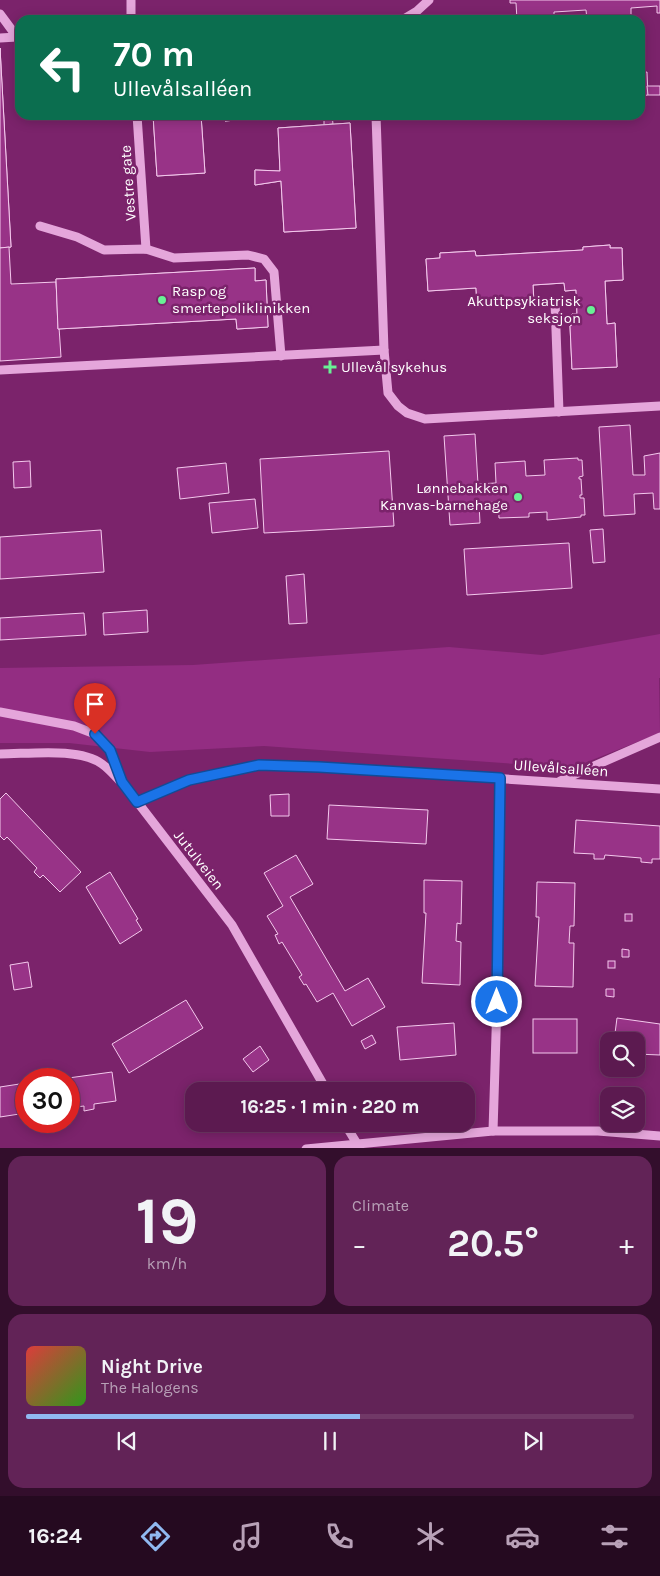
<!DOCTYPE html>
<meta charset="utf-8">
<style>
:root{--surface:#5c1a50;--page:#622357;--text:#f1f3f6;--muted:#b8a1b7;--line:#713867;--accent:#90b9f0}
body{margin:0;font-family:Karla,sans-serif;background:var(--page);color:var(--text);height:100vh;display:flex;flex-direction:column;font-size:19px;white-space:nowrap}
*{box-sizing:border-box;margin:0}
p{font-size:16px;color:var(--muted)}
.icon{flex:none;width:28px;height:28px;fill:none;stroke:currentColor;stroke-width:2;stroke-linecap:round;stroke-linejoin:round}
.map{position:relative;height:1148px;overflow:hidden}
.panel{display:flex;flex-direction:column;gap:8px;padding:8px;background:#330e2c;flex:1}
.panel>*{flex:none}
.guide{position:absolute;left:15px;top:15px;width:630px;height:105px;border-radius:15px;box-shadow:0 2px 12px #0003,0 0 0 1px var(--line);background:#0b6e4f;color:#fff;overflow:hidden}
.buttons{position:absolute;left:600px;top:1032px;display:grid;gap:10px}
.buttons a{display:grid;place-items:center;width:45px;height:45px;border-radius:10px;background:var(--surface);box-shadow:0 2px 12px #0003,0 0 0 1px var(--line);font-size:25px}
.speed{position:absolute;left:15px;top:1068px;display:flex;gap:10px;font-size:25px;font-weight:700;text-align:center}
.speed>*{display:grid;place-content:center;width:65px;height:65px;border-radius:50%;background:var(--surface);box-shadow:0 2px 12px #0003,0 0 0 1px var(--line);line-height:1}
.speed .limit{border:8px solid #d22;background:#fff;color:#111}
.pin{position:absolute;display:grid;place-items:center;width:42px;height:42px;color:#fff;margin:-51px -21px;border-radius:50% 50% 50% 0;rotate:-45deg;box-shadow:0 0 5px #0007}
.pin .icon{rotate:45deg}
.me{position:absolute;width:55px;margin:-28px;rotate:0deg;stroke-linejoin:round;filter:drop-shadow(0 0 4px #0008)}
.turn{display:flex;align-items:center;gap:18px;height:105px;padding:0 15px;font-size:22px}
.turn .icon{width:65px;height:65px;stroke-width:2.5}
.turn b{display:block;font-size:35px;line-height:42px}
.big{font-size:38px;font-weight:700;line-height:1.1}
.panel .widget{flex:1;display:flex;flex-direction:column;justify-content:center;gap:8px;min-width:0;padding:0 18px;border-radius:15px;background:var(--page)}
.panel .dial{align-items:center;gap:0}
.dial b{font-size:65px;line-height:1}
.song{display:flex;align-items:center;gap:15px}
.cover{width:60px;height:60px;border-radius:8px;background:linear-gradient(135deg,hsl(0 70% 55%),hsl(110 70% 35%))}
.played{height:5px;border-radius:2px;background:linear-gradient(90deg,var(--accent) 55%,var(--line) 55%)}
.keys{display:flex;justify-content:space-around;direction:ltr}
.heat{display:flex;justify-content:space-between;align-items:center;font-size:28px;direction:ltr}
.panel .tiles{flex:1;display:grid;gap:8px;grid-template-columns:1fr 1fr}
.widget:last-child{grid-column:span 2}
.trip{position:absolute;left:185px;top:1082px;width:290px;height:50px;border-radius:15px;background:var(--surface);box-shadow:0 2px 12px #0003,0 0 0 1px var(--line);font-weight:700;line-height:50px;text-align:center}
.tab-bar{display:flex;height:80px;justify-content:space-around;align-items:center;background:#250a20;color:var(--muted)}
.tab-bar .icon{width:35px;height:35px}
.tab-bar .selected{color:var(--accent)}
.tab-bar b{font-size:22px;color:var(--text)}
.map>svg:first-child{display:block}
</style>
<div class="map">
<svg width="660" height="1149" viewBox="0 0 660 1149">
<rect width="100%" height="100%" fill="#7b236b"/>
<polygon fill="#932d82" points="660,634 660,678 659,678 660,733 572,768 264,746 150,752 69,743 0,743 0,668 193,665 449,647 542,655"/>
<g fill="#983387" stroke="#f4c9ed">
<polygon points="510,0 660,0 660,13 657,13 657,6 631,8 631,17 624,17 624,19 587,20 586,10 554,12 554,19 517,20 516,3 510,3"/>
<polygon points="0,48 11,247 0,248"/>
<polygon points="0,48 11,247 0,248"/>
<polygon points="647,72 648,95 640,96 640,73"/>
<polygon points="647,86 660,86 660,95 648,95"/>
<polygon points="153,115 201,115 205,173 157,176"/>
<polygon points="153,115 201,115 205,173 157,176"/>
<polygon points="225,115 261,115 246,116 247,119 225,121"/>
<polygon points="225,115 261,115 246,116 247,119 225,121"/>
<polygon points="324,115 332,115 333,124 324,125"/>
<polygon points="350,123 356,228 284,232 281,181 255,185 255,170 280,171 278,128"/>
<polygon points="350,123 356,228 284,232 281,181 255,185 255,170 280,171 278,128"/>
<polygon points="610,245 610,248 622,248 623,280 605,281 607,324 615,323 617,367 572,369 570,326 572,325 572,314 577,314 576,290 565,291 564,283 533,285 534,303 477,306 476,288 428,291 426,259 440,258 440,253 475,251 476,256 583,250 583,247"/>
<polygon points="610,245 610,248 622,248 623,280 605,281 607,324 615,323 617,367 572,369 570,326 572,325 572,314 577,314 576,290 565,291 564,283 533,285 534,303 477,306 476,288 428,291 426,259 440,258 440,253 475,251 476,256 583,250 583,247"/>
<polygon points="9,247 11,284 56,282 61,357 0,361 0,248"/>
<polygon points="255,268 255,281 266,280 268,327 237,329 236,319 58,329 56,279"/>
<polygon points="255,268 255,281 266,280 268,327 237,329 236,319 58,329 56,279"/>
<polygon points="630,425 633,475 645,475 644,456 660,453 660,509 654,509 653,493 634,494 635,514 604,516 599,427"/>
<polygon points="475,434 478,484 496,483 495,463 525,461 526,476 545,475 544,460 578,458 578,460 582,460 583,476 579,477 579,479 581,479 582,495 580,495 580,498 584,498 585,515 581,515 581,517 547,520 547,512 529,513 529,517 499,518 498,502 479,503 480,523 450,525 444,436"/>
<polygon points="389,451 394,526 264,533 260,459"/>
<polygon points="30,461 31,487 14,488 13,462"/>
<polygon points="226,463 229,493 180,499 177,468"/>
<polygon points="255,499 258,528 212,533 209,503"/>
<polygon points="603,529 605,562 593,563 590,530"/>
<polygon points="101,530 104,572 0,579 0,537"/>
<polygon points="569,543 572,588 467,595 464,549"/>
<polygon points="304,574 307,623 289,624 286,576"/>
<polygon points="147,610 148,632 104,635 103,613"/>
<polygon points="84,613 86,635 0,640 0,618"/>
<polygon points="6,793 81,872 60,892 43,875 40,878 34,872 37,868 7,837 4,840 0,836 0,799"/>
<polygon points="289,794 289,816 271,816 270,795"/>
<polygon points="329,805 428,810 426,844 327,839"/>
<polygon points="576,820 660,826 660,859 652,859 652,863 641,862 641,858 605,855 604,859 594,859 594,854 574,853"/>
<polygon points="296,855 313,884 290,897 345,991 368,978 385,1007 352,1026 333,993 317,1002 306,984 304,985 299,977 302,975 282,942 279,944 275,935 278,934 267,916 283,906 264,873"/>
<polygon points="110,872 138,919 136,920 142,930 120,944 86,887"/>
<polygon points="424,880 462,881 461,924 457,923 456,941 461,942 460,985 422,983 426,913 424,913"/>
<polygon points="537,882 575,883 574,926 570,926 569,943 574,943 573,987 535,986 539,917 536,917"/>
<rect x="625" y="914" width="7" height="7"/>
<polygon points="622,949 629,950 629,957 622,957"/>
<rect x="608" y="961" width="7" height="7"/>
<polygon points="28,962 32,987 14,990 10,965"/>
<polygon points="606,989 614,989 614,997 606,996"/>
<polygon points="186,1000 203,1028 129,1073 112,1044"/>
<polygon points="617,1018 660,1024 660,1055 636,1054 636,1041 614,1041"/>
<rect x="533" y="1019" width="44" height="34"/>
<polygon points="454,1023 456,1055 400,1060 397,1027"/>
<polygon points="372,1035 376,1043 365,1049 361,1041"/>
<polygon points="260,1046 269,1060 253,1072 243,1059"/>
<polygon points="112,1072 116,1101 94,1104 94,1109 84,1111 84,1106 69,1108 69,1079 61,1079"/>
<polygon points="26,1083 26,1113 0,1117 0,1087"/>
</g>
<g fill="none" stroke-linecap="round" stroke-linejoin="round">
<g stroke="#e5a6db" stroke-width="9">
<polyline points="131,0 131,20"/>
<polyline points="0,14 17,37 20,37"/>
<polyline points="402,20 417,11 429,0"/>
<polyline points="0,38 17,37"/>
<polyline points="137,115 146,249"/>
<polyline points="376,115 384,350 388,393 398,406 407,413 425,419 660,406"/>
<polyline points="40,226 77,237 104,250 146,249 174,258 248,255 264,259 274,272 281,356"/>
<polyline points="555,302 559,412"/>
<polyline points="0,370 384,350"/>
<polyline points="0,712 74,726 95,734 104,742 110,750 122,782 232,925 327,1091"/>
<path d="M0,754C29,754 79,747 102,764C109,769 114,775 119,780"/>
<polyline points="560,781 660,737"/>
<polyline points="137,802 189,780 259,765 319,767 660,789"/>
<polyline points="345,1124 359,1147"/>
<polyline points="493,1131 497,1002 500,778"/>
<polyline points="306,1149 493,1131 598,1131 660,1136"/>
</g>
</g>
<g fill="none" stroke-linecap="round" stroke-linejoin="round">
<defs>
<polyline id="route" points="95,734 110,750 122,782 137,802 189,780 259,765 319,767 500,778 497,1002"/>
</defs>
<use href="#route" stroke="#114b97" stroke-width="12"/>
<use href="#route" stroke="#1a73e8" stroke-width="9"/>
</g>
<g fill="#69f095" stroke="#7b236b" stroke-width="2">
<circle cx="162" cy="300" r="5"/>
<circle cx="591" cy="310" r="5"/>
<path d="M327.5 359.5h5v5h5v5h-5v5h-5v-5h-5v-5h5z"/>
<circle cx="518" cy="497" r="5"/>
</g>
<g text-anchor="middle" dominant-baseline="central" stroke-width="5" stroke-linejoin="round" paint-order="stroke">
<g font-size="15" fill="#fff" stroke="#7b236b">
<text transform="translate(128 183) rotate(-94)">Vestre gate</text>
<text transform="translate(561 768) rotate(4)">Ullevålsalléen</text>
<text transform="translate(199 860) rotate(52)">Jutulveien</text>
</g>
<g font-size="15" fill="#fff" stroke="#7b236b" text-anchor="start">
<text x="172" y="291">Rasp og<tspan x="172" dy="17">smertepoliklinikken</tspan></text>
<text x="581" y="301" text-anchor="end">Akuttpsykiatrisk<tspan x="581" dy="17">seksjon</tspan></text>
<text x="341" y="367">Ullevål sykehus</text>
<text x="508" y="488" text-anchor="end">Lønnebakken<tspan x="508" dy="17">Kanvas-barnehage</tspan></text>
</g>
</g>
</svg>
<div class="buttons">
<a><svg class="icon" aria-label="search" viewBox="0 0 24 24"><circle cx="10" cy="10" r="6"/><path d="M15 15l6 6"/></svg></a>
<a><svg class="icon" aria-label="layers" viewBox="0 0 24 24"><path d="M12 4l9 5-9 5-9-5zM3 14l9 5 9-5"/></svg></a>
</div>
<div class="speed"><div class="limit">30</div></div>
<div class="pin" style="left:95px;top:734px;background:#d93025"><svg class="icon" aria-label="arrive" viewBox="0 0 24 24"><path d="M6 21V4h12l-3 4 3 4H6"/></svg></div>
<svg class="me" style="left:497px;top:1002px" viewBox="-20 -20 40 40"><circle r="17" fill="#1a73e8" stroke="#fff" stroke-width="3"/><path d="M0-11L8 9 0 5-8 9z" fill="#fff"/></svg>
<div class="trip">16:25 · 1 min · 220 m</div>
<div class="guide">
<div class="turn"><svg class="icon" aria-label="left" viewBox="0 0 24 24"><path d="M17 20v-9H6M10 6l-5 5 5 5"/></svg><div><b>70 m</b>Ullevålsalléen</div></div>
</div>
</div>
<section class="panel">
<div class="tiles">
<div class="widget dial"><b>19</b><p>km/h</p></div>
<div class="widget"><p>Climate</p>
<div class="heat"><a>−</a><b class="big">20.5°</b><a>+</a></div>
</div>
<div class="widget">
<div class="song"><i class="cover"></i><div><b>Night Drive</b><p>The Halogens</p></div></div>
<div class="played"></div>
<div class="keys"><svg class="icon" aria-label="previous" viewBox="0 0 24 24"><path d="M18 5L8 12l10 7zM5 5v14"/></svg><svg class="icon" aria-label="pause" viewBox="0 0 24 24"><path d="M8 5v14M16 5v14"/></svg><svg class="icon" aria-label="next" viewBox="0 0 24 24"><path d="M6 5l10 7-10 7zM19 5v14"/></svg></div>
</div>
</div>
</section>
<nav class="tab-bar">
<b>16:24</b>
<svg class="icon selected" aria-label="directions" viewBox="0 0 24 24"><path d="M12 3l9 9-9 9-9-9zM9 14v-3h6M13 9l2 2-2 2"/></svg>
<svg class="icon" aria-label="music" viewBox="0 0 24 24"><path d="M9 18V5l10-2v13"/><circle cx="6" cy="18" r="3"/><circle cx="16" cy="16" r="3"/></svg>
<svg class="icon" aria-label="phone" viewBox="0 0 24 24"><path d="M5 4h4l2 5-3 2q2 4 5 5l2-3 5 2v4C11 20 4 13 5 4z"/></svg>
<svg class="icon" aria-label="climate" viewBox="0 0 24 24"><path d="M12 3v18M4 7l16 10M4 17L20 7"/></svg>
<svg class="icon" aria-label="car" viewBox="0 0 24 24"><path d="M5 17H2v-5l4-1 3-4h7l3 4 3 1v5h-3M9 17h6M6 11h13"/><circle cx="7" cy="17" r="2"/><circle cx="17" cy="17" r="2"/></svg>
<svg class="icon" aria-label="filters" viewBox="0 0 24 24"><path d="M4 7h16M4 17h16"/><circle cx="9" cy="7" r="2"/><circle cx="15" cy="17" r="2"/></svg>
</nav>
